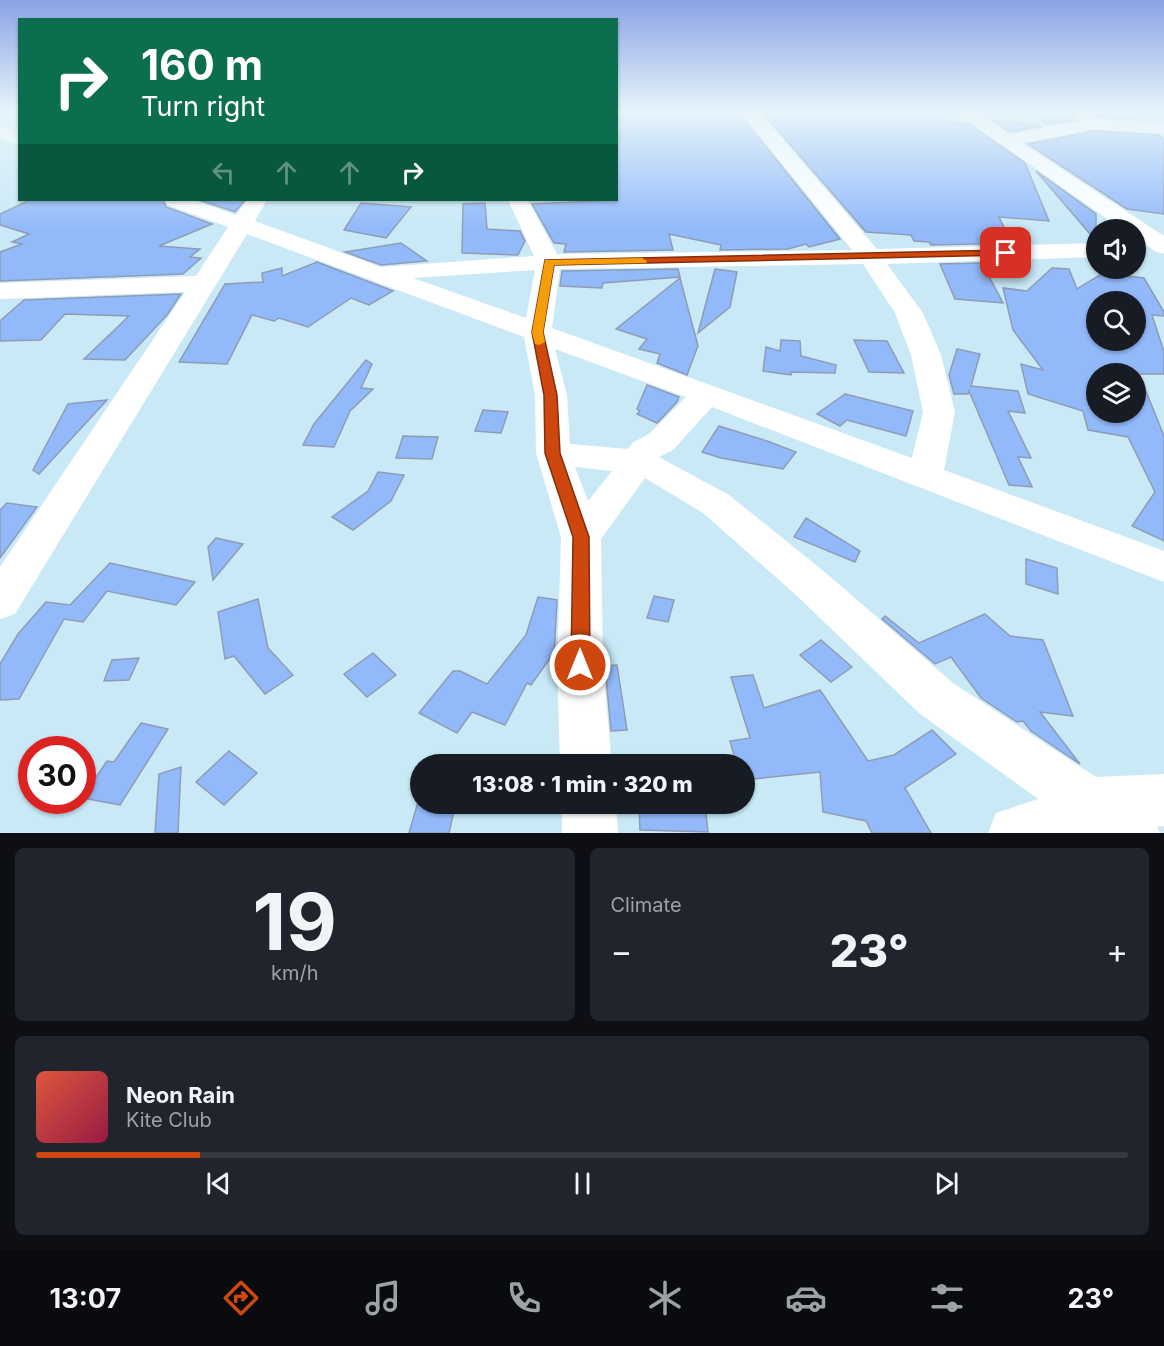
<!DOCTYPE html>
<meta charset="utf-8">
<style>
:root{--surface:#171b24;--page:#20242c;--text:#f1f3f6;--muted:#9ea1a6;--line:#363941;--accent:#ce470e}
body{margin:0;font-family:Inter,sans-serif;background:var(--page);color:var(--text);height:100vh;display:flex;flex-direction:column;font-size:22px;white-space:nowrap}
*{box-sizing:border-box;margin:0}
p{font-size:20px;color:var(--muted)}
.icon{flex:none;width:33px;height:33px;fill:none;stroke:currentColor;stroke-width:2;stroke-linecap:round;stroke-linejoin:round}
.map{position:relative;height:833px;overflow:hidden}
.drawer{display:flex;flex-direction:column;gap:15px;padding:15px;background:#0d0f14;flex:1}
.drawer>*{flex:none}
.banner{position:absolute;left:18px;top:18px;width:600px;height:183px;border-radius:0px;box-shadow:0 2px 4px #0004;background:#0b6e4f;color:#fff;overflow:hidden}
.fabs{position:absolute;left:1086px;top:219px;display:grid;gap:12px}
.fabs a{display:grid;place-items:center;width:60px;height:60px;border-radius:50%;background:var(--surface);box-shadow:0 2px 4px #0004;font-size:30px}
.speed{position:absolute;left:18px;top:736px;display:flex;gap:12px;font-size:30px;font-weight:700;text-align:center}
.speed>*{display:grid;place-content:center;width:78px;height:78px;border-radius:50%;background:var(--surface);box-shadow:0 2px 4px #0004;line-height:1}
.speed .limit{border:9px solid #d22;background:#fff;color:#111}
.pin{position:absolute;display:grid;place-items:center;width:51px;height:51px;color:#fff;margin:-26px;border-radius:12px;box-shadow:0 3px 9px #0006}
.me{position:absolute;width:66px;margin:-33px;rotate:0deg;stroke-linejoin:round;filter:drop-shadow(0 0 4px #0008)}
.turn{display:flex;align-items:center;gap:21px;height:126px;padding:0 24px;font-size:27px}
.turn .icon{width:78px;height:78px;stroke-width:2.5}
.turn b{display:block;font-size:42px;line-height:51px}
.lanes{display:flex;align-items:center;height:57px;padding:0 24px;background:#0003;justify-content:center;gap:30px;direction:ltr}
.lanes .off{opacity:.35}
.big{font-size:45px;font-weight:800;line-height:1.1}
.drawer .tile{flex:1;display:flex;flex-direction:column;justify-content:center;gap:9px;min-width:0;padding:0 21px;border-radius:9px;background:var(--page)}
.drawer .dial{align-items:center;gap:0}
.dial b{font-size:78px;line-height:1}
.song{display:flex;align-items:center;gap:18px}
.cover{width:72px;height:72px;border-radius:9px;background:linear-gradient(135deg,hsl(10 70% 55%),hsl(340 70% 35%))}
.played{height:6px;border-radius:3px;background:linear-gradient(90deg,var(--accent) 15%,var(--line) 15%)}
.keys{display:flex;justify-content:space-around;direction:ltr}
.heat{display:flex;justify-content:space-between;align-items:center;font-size:33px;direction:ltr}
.drawer .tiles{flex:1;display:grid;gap:15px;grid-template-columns:1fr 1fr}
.tile:last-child{grid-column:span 2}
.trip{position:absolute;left:410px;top:754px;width:345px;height:60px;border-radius:30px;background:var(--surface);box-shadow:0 2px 4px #0004;font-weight:800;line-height:60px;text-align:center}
.tabs{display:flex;height:96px;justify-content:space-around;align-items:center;background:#090b0e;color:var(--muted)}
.tabs .icon{width:42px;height:42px}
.tabs .selected{color:var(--accent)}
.tabs b{font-size:27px;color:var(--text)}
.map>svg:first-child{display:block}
</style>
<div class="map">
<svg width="1164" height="833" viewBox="0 0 1164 833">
<rect width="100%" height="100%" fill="#c9e9f7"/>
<g fill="#92b9f9" stroke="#8e9cb4" stroke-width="1.5" fill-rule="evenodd">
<polygon points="631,112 738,112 840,239 809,247 806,244 788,249 720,250 721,245 669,234 673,250 564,252 566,244 554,243 532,204 616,200 616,138 620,139 620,115 630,115"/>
<polygon points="762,112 875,114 881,119 943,114 941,121 970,125 1025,163 1049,221 999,217 1012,243 931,245 929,242 914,241 911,235 866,232"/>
<polygon points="1034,112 1069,112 1075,120 1046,125"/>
<polygon points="1094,112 1129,112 1137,119 1099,117"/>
<polygon points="993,120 1042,126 1009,132"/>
<polygon points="1094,131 1158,135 1164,139 1164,214 1127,209 1028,144"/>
<polygon points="1036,171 1096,214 1096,241"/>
<polygon points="30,200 163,200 166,207 212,224 159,246 200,249 190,257 201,258 183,274 0,281 0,252 22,244 12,242 29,234 0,225 0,214"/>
<polygon points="199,200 245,200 235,212"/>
<polygon points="361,203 411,207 386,238 344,230"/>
<polygon points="485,203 487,229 520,231 525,241 518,255 462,253 463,204"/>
<polygon points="401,243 427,261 381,265 345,252"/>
<polygon points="317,262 393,291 369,305 351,298 308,327 279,318 274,321 252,315 227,364 179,362 225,284 263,282 262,273 282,268 282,276"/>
<polygon points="982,263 1003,303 955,299 940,264"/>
<path d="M1052,268L1069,269L1077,289L1103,273L1144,278L1164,312V316L1152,315L1164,352V374H1139L1164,436V541L1132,526L1155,492L1128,437L1088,430L1083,411L1028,394L1021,364L1043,370L1013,330L1003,288L1027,291ZM1096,302H1136V340H1096ZM1096,374H1136V412H1096Z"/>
<polygon points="678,269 680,277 603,283 602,288 560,286 562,271"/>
<polygon points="715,269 737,272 730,307 698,333"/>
<polygon points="680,278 698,346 687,375 657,363 660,354 639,349 647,339 616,329"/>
<polygon points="181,294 167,315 125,360 84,359 129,316 65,314 41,340 0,341 0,321 24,300"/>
<polygon points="781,340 800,341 801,356 836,365 835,373 791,372 791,375 763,371 766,347 780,351"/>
<polygon points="854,340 887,341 904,373 869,372"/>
<polygon points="957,349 980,354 971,386 1018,391 1025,413 1008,411 1031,458 1018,457 1032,487 1009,485 969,391 968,394 954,394 949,375"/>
<polygon points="366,360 372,364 361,388 373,389 350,411 334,447 303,445 314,424"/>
<polygon points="647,385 679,397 677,402 657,423 637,414 640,411 637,409"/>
<polygon points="845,394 913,411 906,436 847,420 840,426 817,414"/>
<polygon points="107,400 39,474 33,470 68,404"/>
<polygon points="483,410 508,412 501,433 475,431"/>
<polygon points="719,426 767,441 796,452 783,469 721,458 702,452"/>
<polygon points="403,436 438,437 432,459 396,458"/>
<polygon points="378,472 404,475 391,501 353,530 332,517 368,491"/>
<polygon points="7,503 37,507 0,558 0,510"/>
<polygon points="806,518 860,551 855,562 794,537"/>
<polygon points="216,538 243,544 213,580 208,547"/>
<polygon points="1026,559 1057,568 1058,594 1026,584"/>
<polygon points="110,563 195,582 176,605 107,591 83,622 64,619 19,699 0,700 0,664 18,634 46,602 70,605"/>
<polygon points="654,596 674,600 668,622 647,618"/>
<polygon points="538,597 557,600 554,657 551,657 531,685 527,683 505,725 472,712 457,733 419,713 453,671 460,671 487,684 526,635"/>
<polygon points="258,599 268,648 293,675 265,694 234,656 225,659 218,612"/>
<polygon points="985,614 1010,636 1043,640 1073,716 1040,712 1080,764 1031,731 1023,721 1017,722 981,698 951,657 935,664 882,619 885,616 919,643"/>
<polygon points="821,640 852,667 831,682 800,655"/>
<polygon points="373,653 396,675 367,697 344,674"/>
<polygon points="139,658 129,680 104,681 112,660"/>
<polygon points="617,665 627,730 611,731 605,666"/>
<polygon points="753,675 764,708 820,690 868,761 894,755 932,730 956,754 905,788 931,833 872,833 866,821 823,812 820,772 744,780 744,765 737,765 730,741 750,738 731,677"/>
<polygon points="141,723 168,729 120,805 82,798 107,761 114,762"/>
<polygon points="229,751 257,773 224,805 196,782"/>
<polygon points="181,767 178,833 155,833 159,774"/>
<polygon points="418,802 455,807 449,833 409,833"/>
<polygon points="639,804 705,804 708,832 640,830"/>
</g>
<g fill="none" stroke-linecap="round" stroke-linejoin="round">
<g fill="#fff" fill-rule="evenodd">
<path d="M740,112H758L768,122L877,249L1096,243V257L887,264L923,313L941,355L955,412L944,470L1164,551V582L712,407L673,450L659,457L729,495L826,573L953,683L1096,777L1164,774V826L1157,827L1160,833H988L996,813L1038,799L919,713L796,595L703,513L645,478L601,539L603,665L612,765H560L557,665L561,537L536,453L535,395L524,337L247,234L15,614L0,619V567L185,292L0,299V283L196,276L228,227L167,205L165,200H194L236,215L247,200H267L255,221L381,267L534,256L508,200H528L557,254L852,250ZM863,264L895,313L911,355L923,412L912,458L552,328L560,269ZM535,270L526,318L413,278ZM555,349L686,397L649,434L632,443L628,449L570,444L567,395ZM575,467L612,471L588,501Z"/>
<polygon points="956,112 976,112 1009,134 1080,121 1071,112 1090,112 1098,119 1164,123 1164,133 1094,129 1022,143 1164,236 1164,254 1156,252 1136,238 1136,230 1123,230"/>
<polygon points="0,127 20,133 20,145 0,138"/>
<polygon points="562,804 616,804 618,833 562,833"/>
</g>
</g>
<linearGradient id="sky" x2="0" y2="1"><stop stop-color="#8ba3e5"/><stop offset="0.49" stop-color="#e7f5fb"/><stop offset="1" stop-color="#e7f5fb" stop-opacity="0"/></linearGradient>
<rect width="1164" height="229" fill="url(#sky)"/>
<polygon fill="#ce470e" stroke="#862e09" stroke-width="1.5" points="1006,250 1009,251 1009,255 554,265 543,332 557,395 560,453 589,537 590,665 587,671 580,674 573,671 571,665 573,537 545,453 544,395 532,332 545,260"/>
<polygon fill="#f59e0b" points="642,258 647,261 646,263 554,265 543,332 545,342 539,345 535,344 532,332 545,260"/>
</svg>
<div class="fabs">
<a><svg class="icon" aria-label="sound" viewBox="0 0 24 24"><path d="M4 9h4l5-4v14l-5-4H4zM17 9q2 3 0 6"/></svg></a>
<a><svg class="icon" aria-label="search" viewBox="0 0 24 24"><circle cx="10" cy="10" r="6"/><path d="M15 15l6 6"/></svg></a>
<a><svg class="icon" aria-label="layers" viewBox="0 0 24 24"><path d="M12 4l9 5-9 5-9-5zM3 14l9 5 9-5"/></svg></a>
</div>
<div class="speed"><div class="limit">30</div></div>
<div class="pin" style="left:1006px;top:253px;background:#d93025"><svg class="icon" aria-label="arrive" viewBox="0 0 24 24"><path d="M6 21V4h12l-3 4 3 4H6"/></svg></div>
<svg class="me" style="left:580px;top:665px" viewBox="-20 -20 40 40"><circle r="17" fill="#ce470e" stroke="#fff" stroke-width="3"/><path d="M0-11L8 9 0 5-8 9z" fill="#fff"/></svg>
<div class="trip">13:08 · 1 min · 320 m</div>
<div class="banner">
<div class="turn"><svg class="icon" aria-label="right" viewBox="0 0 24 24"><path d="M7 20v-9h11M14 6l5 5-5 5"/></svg><div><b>160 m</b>Turn right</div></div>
<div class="lanes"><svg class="icon off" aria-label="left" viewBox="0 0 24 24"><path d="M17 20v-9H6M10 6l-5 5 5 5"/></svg><svg class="icon off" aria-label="ahead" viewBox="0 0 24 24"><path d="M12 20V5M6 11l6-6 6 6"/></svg><svg class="icon off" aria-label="ahead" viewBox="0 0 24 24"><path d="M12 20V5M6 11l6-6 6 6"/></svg><svg class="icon" aria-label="right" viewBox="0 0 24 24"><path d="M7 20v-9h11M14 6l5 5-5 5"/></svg></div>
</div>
</div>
<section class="drawer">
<div class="tiles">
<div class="tile dial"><b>19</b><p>km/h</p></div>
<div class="tile"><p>Climate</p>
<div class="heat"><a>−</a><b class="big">23°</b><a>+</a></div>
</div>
<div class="tile">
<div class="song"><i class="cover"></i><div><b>Neon Rain</b><p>Kite Club</p></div></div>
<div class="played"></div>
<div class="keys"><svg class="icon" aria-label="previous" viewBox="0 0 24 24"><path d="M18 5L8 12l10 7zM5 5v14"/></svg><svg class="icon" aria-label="pause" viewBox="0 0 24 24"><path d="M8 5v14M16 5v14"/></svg><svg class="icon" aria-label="next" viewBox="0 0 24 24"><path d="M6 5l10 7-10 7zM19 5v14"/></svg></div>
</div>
</div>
</section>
<nav class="tabs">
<b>13:07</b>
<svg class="icon selected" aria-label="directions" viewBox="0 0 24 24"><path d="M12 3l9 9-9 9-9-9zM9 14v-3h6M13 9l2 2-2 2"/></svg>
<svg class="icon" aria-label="music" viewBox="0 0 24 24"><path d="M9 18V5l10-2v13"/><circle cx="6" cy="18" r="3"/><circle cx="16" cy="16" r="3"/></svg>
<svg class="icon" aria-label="phone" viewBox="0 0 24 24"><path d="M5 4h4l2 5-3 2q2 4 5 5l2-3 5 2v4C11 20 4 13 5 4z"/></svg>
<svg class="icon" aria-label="climate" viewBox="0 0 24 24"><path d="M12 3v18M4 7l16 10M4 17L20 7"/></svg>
<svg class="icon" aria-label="car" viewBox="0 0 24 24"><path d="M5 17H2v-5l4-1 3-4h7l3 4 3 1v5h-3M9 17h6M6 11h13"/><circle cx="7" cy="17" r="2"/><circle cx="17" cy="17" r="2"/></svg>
<svg class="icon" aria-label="filters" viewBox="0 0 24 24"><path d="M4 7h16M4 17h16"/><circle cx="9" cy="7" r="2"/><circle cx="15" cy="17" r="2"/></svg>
<b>23°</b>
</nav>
